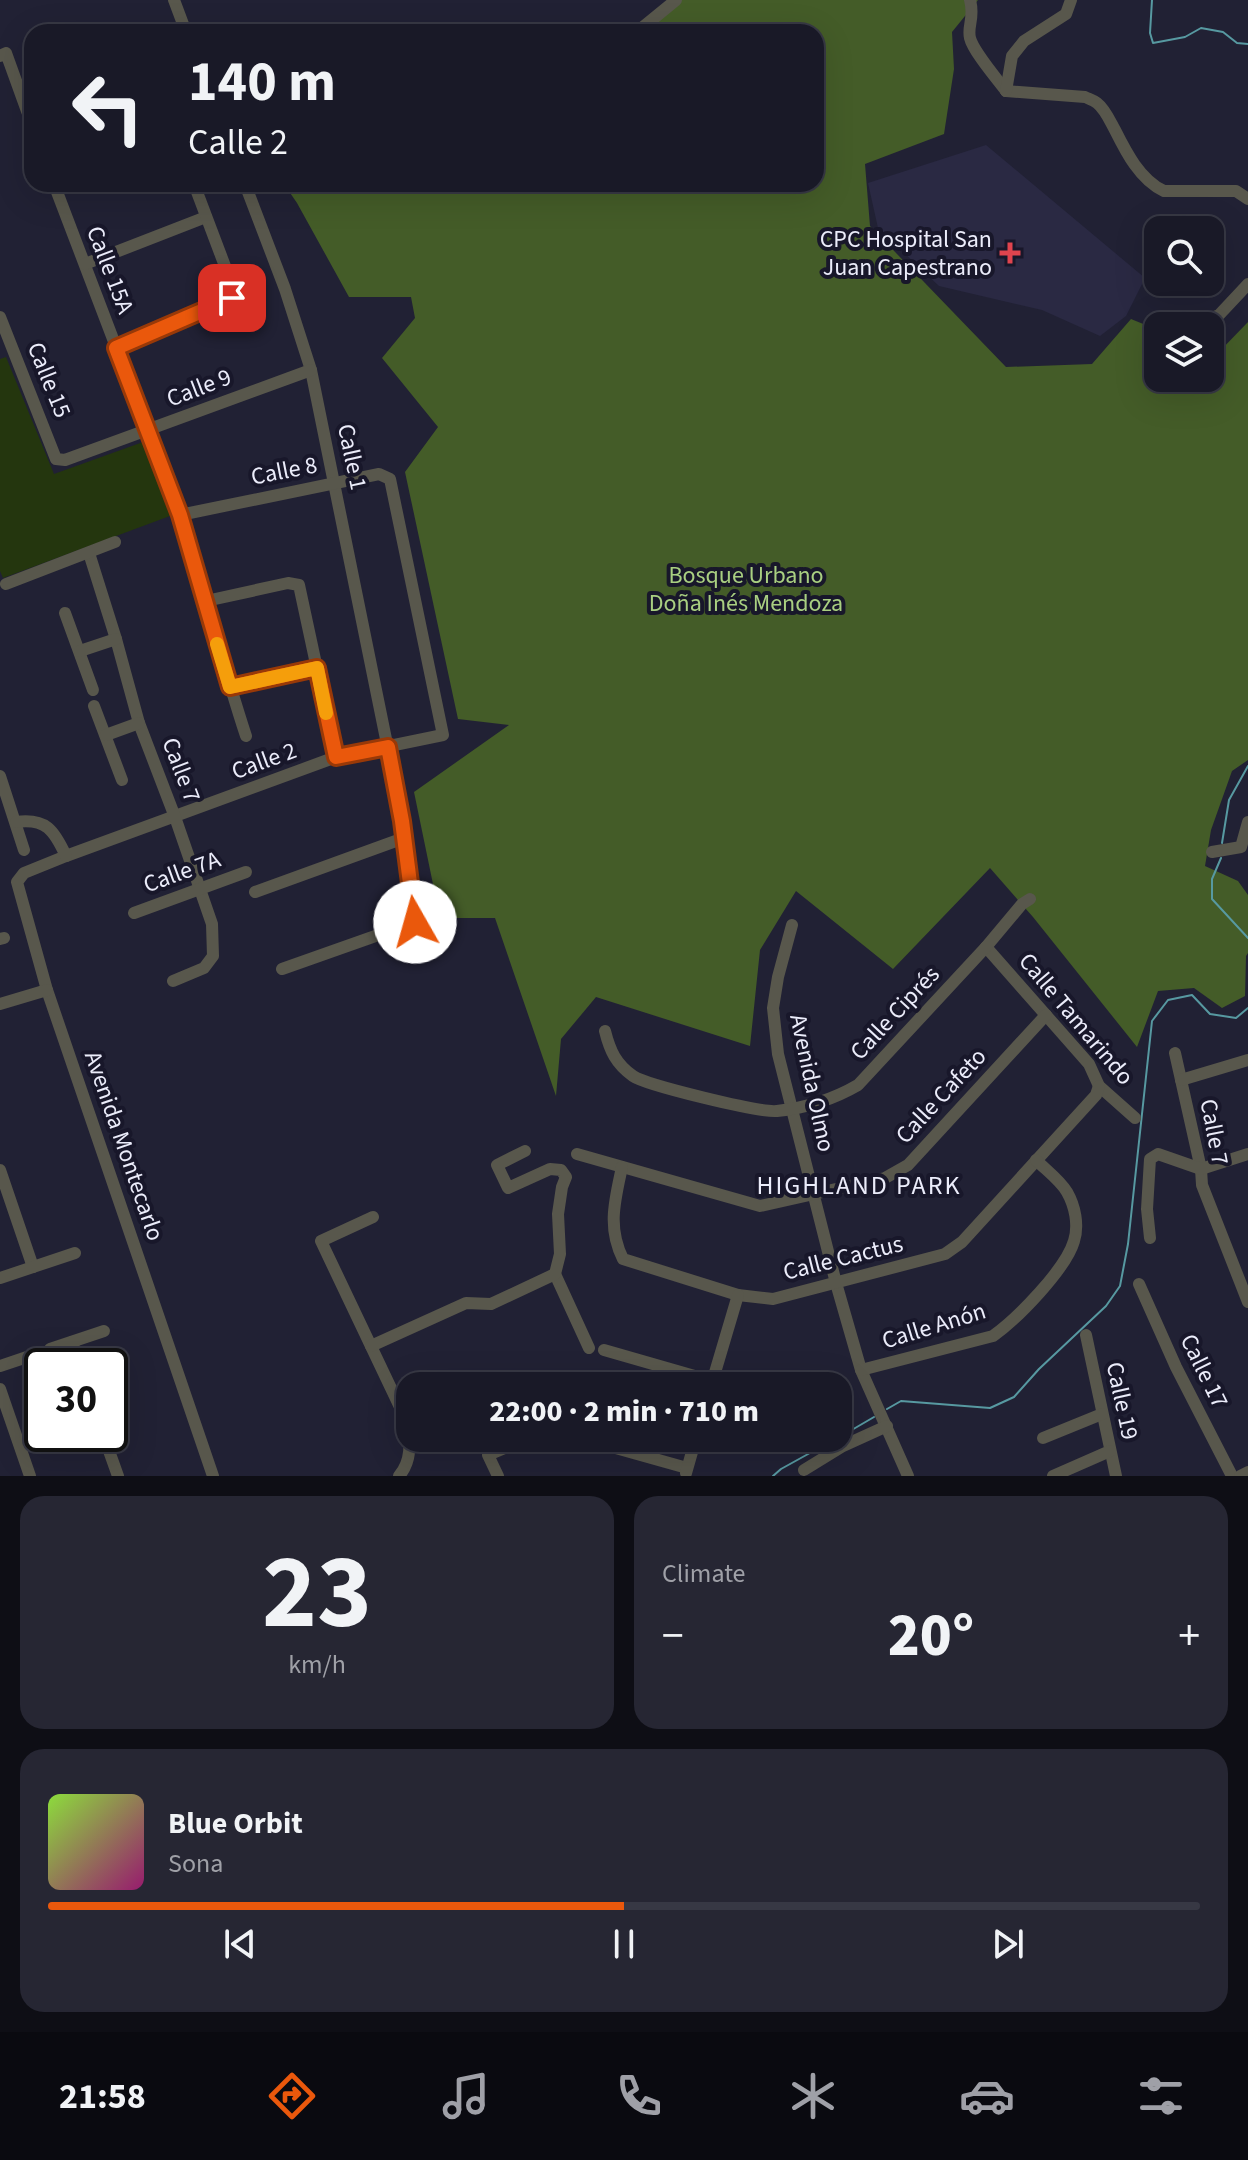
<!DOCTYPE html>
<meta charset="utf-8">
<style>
:root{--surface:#191927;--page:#262633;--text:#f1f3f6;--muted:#9fa0a7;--line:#373844;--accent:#ea580c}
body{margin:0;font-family:"Source Sans 3",sans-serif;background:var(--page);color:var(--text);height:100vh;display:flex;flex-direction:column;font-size:30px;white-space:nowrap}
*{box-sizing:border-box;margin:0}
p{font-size:26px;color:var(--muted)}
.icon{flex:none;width:44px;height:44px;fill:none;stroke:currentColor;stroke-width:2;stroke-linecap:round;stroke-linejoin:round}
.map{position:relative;height:1476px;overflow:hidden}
.sheet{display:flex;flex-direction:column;gap:20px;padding:20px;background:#0e0e15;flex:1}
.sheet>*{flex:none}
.hud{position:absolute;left:24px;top:24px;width:800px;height:168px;border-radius:24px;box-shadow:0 8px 32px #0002,0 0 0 2px var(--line);background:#191927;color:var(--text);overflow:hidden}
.buttons{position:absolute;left:1144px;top:216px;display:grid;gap:16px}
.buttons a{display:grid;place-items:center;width:80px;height:80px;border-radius:16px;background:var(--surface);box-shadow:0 8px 32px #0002,0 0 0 2px var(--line);font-size:40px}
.speed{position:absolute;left:24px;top:1348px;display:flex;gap:16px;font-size:40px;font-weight:700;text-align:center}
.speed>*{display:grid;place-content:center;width:104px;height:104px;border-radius:50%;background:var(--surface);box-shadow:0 8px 32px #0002,0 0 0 2px var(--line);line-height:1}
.speed .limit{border:4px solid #111;border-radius:12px;background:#fff;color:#111}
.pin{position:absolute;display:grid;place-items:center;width:68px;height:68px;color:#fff;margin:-34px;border-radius:16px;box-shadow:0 4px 12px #0006}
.me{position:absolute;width:88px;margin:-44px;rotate:353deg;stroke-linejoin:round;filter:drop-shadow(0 0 6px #0008)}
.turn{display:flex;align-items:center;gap:28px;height:168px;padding:0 32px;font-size:36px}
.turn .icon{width:104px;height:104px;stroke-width:2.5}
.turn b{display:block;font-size:56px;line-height:68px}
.big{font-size:60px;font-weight:800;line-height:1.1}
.sheet .widget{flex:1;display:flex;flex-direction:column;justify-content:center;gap:12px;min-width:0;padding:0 28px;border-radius:24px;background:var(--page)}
.sheet .dial{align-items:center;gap:0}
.dial b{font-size:104px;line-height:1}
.song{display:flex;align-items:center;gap:24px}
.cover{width:96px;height:96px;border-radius:12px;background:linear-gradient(135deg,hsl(90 70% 55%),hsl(320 70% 35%))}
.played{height:8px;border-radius:4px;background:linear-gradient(90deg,var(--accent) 50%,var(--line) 50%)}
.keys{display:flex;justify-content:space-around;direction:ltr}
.heat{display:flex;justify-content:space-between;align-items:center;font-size:44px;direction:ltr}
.sheet .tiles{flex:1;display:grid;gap:20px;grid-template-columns:1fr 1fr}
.widget:last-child{grid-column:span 2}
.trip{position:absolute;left:396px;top:1372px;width:456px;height:80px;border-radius:24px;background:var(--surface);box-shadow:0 8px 32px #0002,0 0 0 2px var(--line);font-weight:800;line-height:80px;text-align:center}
.tabs{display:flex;height:128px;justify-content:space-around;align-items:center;background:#0a0a10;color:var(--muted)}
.tabs .icon{width:56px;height:56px}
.tabs .current{color:var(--accent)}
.tabs b{font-size:36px;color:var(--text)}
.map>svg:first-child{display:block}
</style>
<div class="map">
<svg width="1248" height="1476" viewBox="0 0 1248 1476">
<rect width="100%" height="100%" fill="#212134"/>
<polygon fill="#2a2943" points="986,145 1145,278 1126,316 1100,336 1042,310 939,286 878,228 868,183"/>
<polygon fill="#24360e" points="6,357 54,474 143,442 170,516 3,578 0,571 0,359"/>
<polygon fill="#445c28" points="673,0 978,0 952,32 954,69 944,134 865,164 870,226 1006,367 1092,364 1131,319 1158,330 1158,378 1210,378 1210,351 1217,354 1248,322 1248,760 1232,771 1211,830 1205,866 1238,881 1248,895 1248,953 1246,956 1245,996 1222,1008 1194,988 1158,991 1137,1047 1033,917 990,868 893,969 796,891 760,950 750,1046 596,997 561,1039 556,1096 495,918 440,918 414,792 509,725 458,719 405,472 438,427 382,358 415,318 411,297 349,297 297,203 284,184 816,184 816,32 643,32"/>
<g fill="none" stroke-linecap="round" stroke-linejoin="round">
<g stroke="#5799a1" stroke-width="2">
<polyline points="1152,0 1150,33 1153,43 1185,37 1201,28 1223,32 1237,43 1248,44"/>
<polyline points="1222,843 1229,800 1248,766"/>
<polyline points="1221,858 1212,879 1212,899 1248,938"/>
<polyline points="887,1409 901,1401 990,1408 1014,1397 1039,1369 1106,1306 1120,1286 1128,1244 1152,1021 1168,1000 1192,995 1210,1014 1236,1018 1248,1008"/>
<polyline points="838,1438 874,1417"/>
<polyline points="773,1476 781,1469 837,1438"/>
</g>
<g stroke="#58574c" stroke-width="12">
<polyline points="174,0 186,32"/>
<path d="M970,0C975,18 967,26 970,38C973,51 997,79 1006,91"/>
<polyline points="637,32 676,0"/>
<polyline points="0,56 6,53 32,125"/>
<path d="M1006,91L1085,97C1089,99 1093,100 1097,103C1105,109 1110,121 1115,130C1126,152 1140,180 1164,191H1236L1248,199"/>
<polyline points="1006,91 1012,56 1024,41 1066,14 1071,0"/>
<path d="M54,184L180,515C203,588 222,663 246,736"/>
<polyline points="245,184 285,289 311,370 399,803 415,922 282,969"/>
<polyline points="85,264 206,217"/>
<polyline points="0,317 56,459 65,460 311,370"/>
<polyline points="1207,320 1219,315 1248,284"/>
<polyline points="116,348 232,298 234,290 194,184"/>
<polyline points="180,515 379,474 390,479 443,735 336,757 66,856 24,873 17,882 47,990 213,1476"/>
<polyline points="89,553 116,639 139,723 175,817 212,924 213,956 204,968 173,981"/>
<polyline points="6,584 115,542"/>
<polyline points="206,601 288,583 299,585 336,757"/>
<polyline points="65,613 93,690"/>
<polyline points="80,651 116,639"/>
<polyline points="230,687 317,668"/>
<polyline points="94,706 122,780"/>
<polyline points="106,735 139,723"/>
<polyline points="0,776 24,850"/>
<path d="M16,822C46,818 54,830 66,856"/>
<polyline points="1212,852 1241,847 1248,822"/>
<polyline points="255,892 404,838"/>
<polyline points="134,913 246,872"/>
<polyline points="792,925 778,977 773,1008 778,1054 836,1283 861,1370 908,1476"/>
<polyline points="0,939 4,938"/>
<polyline points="986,947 1089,1064 1099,1086 1135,1118"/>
<polyline points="0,1004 47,990"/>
<path d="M605,1031C610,1051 616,1064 633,1076C646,1085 760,1113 777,1111C805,1108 834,1099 858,1085L986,947L1022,904L1030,899"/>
<polyline points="1175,1053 1201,1169 1202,1185 1248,1302"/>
<polyline points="1181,1080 1248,1060"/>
<polyline points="577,1154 760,1206 885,1178 908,1165 1046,1015"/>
<path d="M622,1167C615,1200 607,1227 623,1259L738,1295L773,1299L945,1254L962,1242L1096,1095L1099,1086"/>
<polyline points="0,1170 33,1267"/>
<path d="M373,1217L321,1241L408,1424C410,1443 412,1461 399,1476"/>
<polyline points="1150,1238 1147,1209 1150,1159 1158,1154 1201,1169 1248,1154"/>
<polyline points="555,1274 589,1348"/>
<polyline points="0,1278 75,1253"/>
<polyline points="1139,1284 1176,1367 1232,1476"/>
<polyline points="1086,1335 1116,1476"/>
<polyline points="72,1342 80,1366"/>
<polyline points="371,1346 466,1303 491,1304 555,1274 560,1254 558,1214 562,1187 566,1177 561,1170 550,1169 508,1188 497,1165 525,1151"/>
<polyline points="50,1349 104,1331"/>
<polyline points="604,1350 712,1381"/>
<polyline points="0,1366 27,1357"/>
<path d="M861,1370L993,1336C1017,1319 1066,1269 1074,1241C1079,1225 1075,1206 1067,1192C1060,1180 1046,1170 1036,1160"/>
<polyline points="711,1386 738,1295"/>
<polyline points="0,1389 30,1476"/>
<polyline points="103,1434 118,1476"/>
<polyline points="580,1438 687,1468"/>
<polyline points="1043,1438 1102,1414"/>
<polyline points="804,1470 843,1446 887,1426"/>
<polyline points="686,1473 696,1438"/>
<polyline points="498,1476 488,1455 528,1438"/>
<polyline points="1053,1476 1110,1451"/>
<polyline points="1240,1476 1248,1472"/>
</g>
</g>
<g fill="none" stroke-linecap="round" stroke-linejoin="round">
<defs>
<polyline id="route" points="232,298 116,348 180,515 230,687 317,668 336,757 388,747 402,821 415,922"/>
</defs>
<use href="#route" stroke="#983908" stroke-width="20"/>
<use href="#route" stroke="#ea580c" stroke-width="14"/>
<polyline stroke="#f59e0b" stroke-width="14" points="217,644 230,687 317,668 326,713"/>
</g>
<path fill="#e0444e" stroke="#18172a" stroke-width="3" d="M1006 241h8v8h8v8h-8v8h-8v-8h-8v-8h8z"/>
<g text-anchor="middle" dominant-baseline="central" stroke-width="8" stroke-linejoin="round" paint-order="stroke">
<g font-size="24" fill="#ebecfa" stroke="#18172a" text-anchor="end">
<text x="992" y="239">CPC Hospital San<tspan x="992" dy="28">Juan Capestrano</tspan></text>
</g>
<g font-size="24" fill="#ebecfa" stroke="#18172a">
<text transform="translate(110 270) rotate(69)">Calle 15A</text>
<text transform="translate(49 380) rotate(68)">Calle 15</text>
<text transform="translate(199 388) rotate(-21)">Calle 9</text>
<text transform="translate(352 457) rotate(78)">Calle 1</text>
<text transform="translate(284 471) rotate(-11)">Calle 8</text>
<text transform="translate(264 761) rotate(-20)">Calle 2</text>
<text transform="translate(181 770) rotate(69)">Calle 7</text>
<text transform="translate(182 872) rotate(-20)">Calle 7A</text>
<text transform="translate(895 1013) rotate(-47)">Calle Ciprés</text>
<text transform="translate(1076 1019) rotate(50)">Calle Tamarindo</text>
<text transform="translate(812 1083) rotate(78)">Avenida Olmo</text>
<text transform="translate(941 1096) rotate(-47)">Calle Cafeto</text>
<text transform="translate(1214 1132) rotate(79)">Calle 7</text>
<text transform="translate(124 1146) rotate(71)">Avenida Montecarlo</text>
<text transform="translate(843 1258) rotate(-14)">Calle Cactus</text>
<text transform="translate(934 1326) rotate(-17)">Calle Anón</text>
<text transform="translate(1204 1371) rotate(64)">Calle 17</text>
<text transform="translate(1122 1401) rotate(78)">Calle 19</text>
</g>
<g font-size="24" fill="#a9cf81" stroke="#18172a">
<text x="746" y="575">Bosque Urbano<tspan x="746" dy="28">Doña Inés Mendoza</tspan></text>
</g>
<g font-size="26" letter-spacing="2" fill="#ebecfa" stroke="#18172a">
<text x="859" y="1185">HIGHLAND PARK</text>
</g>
</g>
</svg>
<div class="buttons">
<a><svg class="icon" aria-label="search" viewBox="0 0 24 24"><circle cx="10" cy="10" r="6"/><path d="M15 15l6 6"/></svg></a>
<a><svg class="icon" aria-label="layers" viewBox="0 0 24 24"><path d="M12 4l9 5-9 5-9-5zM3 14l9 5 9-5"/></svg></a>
</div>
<div class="speed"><div class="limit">30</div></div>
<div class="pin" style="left:232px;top:298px;background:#d93025"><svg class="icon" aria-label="arrive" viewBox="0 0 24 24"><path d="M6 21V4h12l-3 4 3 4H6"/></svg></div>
<svg class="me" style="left:415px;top:922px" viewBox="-20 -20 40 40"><circle r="19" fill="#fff"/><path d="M0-13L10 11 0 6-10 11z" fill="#ea580c"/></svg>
<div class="trip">22:00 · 2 min · 710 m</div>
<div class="hud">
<div class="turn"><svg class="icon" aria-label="left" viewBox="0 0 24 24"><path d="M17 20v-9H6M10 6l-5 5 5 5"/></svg><div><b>140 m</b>Calle 2</div></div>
</div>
</div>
<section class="sheet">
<div class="tiles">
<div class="widget dial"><b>23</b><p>km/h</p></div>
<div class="widget"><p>Climate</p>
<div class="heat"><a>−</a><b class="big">20°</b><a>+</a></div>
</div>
<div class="widget">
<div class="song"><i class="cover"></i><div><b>Blue Orbit</b><p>Sona</p></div></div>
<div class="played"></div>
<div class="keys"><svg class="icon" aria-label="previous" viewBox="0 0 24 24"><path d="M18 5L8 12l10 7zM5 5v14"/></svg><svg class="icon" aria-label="pause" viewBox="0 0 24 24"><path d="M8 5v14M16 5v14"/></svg><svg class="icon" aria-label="next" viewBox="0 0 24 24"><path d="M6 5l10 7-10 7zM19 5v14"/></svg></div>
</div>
</div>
</section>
<nav class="tabs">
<b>21:58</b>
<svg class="icon current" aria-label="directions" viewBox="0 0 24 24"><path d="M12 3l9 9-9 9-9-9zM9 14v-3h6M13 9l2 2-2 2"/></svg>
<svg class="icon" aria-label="music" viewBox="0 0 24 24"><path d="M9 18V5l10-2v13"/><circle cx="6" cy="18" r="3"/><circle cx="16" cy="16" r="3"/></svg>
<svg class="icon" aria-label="phone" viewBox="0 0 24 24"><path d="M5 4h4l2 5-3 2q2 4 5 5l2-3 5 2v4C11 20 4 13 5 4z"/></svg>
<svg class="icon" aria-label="climate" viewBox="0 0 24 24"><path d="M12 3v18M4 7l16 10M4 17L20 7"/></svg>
<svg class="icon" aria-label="car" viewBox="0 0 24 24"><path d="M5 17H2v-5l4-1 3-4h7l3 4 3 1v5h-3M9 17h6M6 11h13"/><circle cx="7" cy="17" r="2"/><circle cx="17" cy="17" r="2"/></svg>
<svg class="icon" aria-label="filters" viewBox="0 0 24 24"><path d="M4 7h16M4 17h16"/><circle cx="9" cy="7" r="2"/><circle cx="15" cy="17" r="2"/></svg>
</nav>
